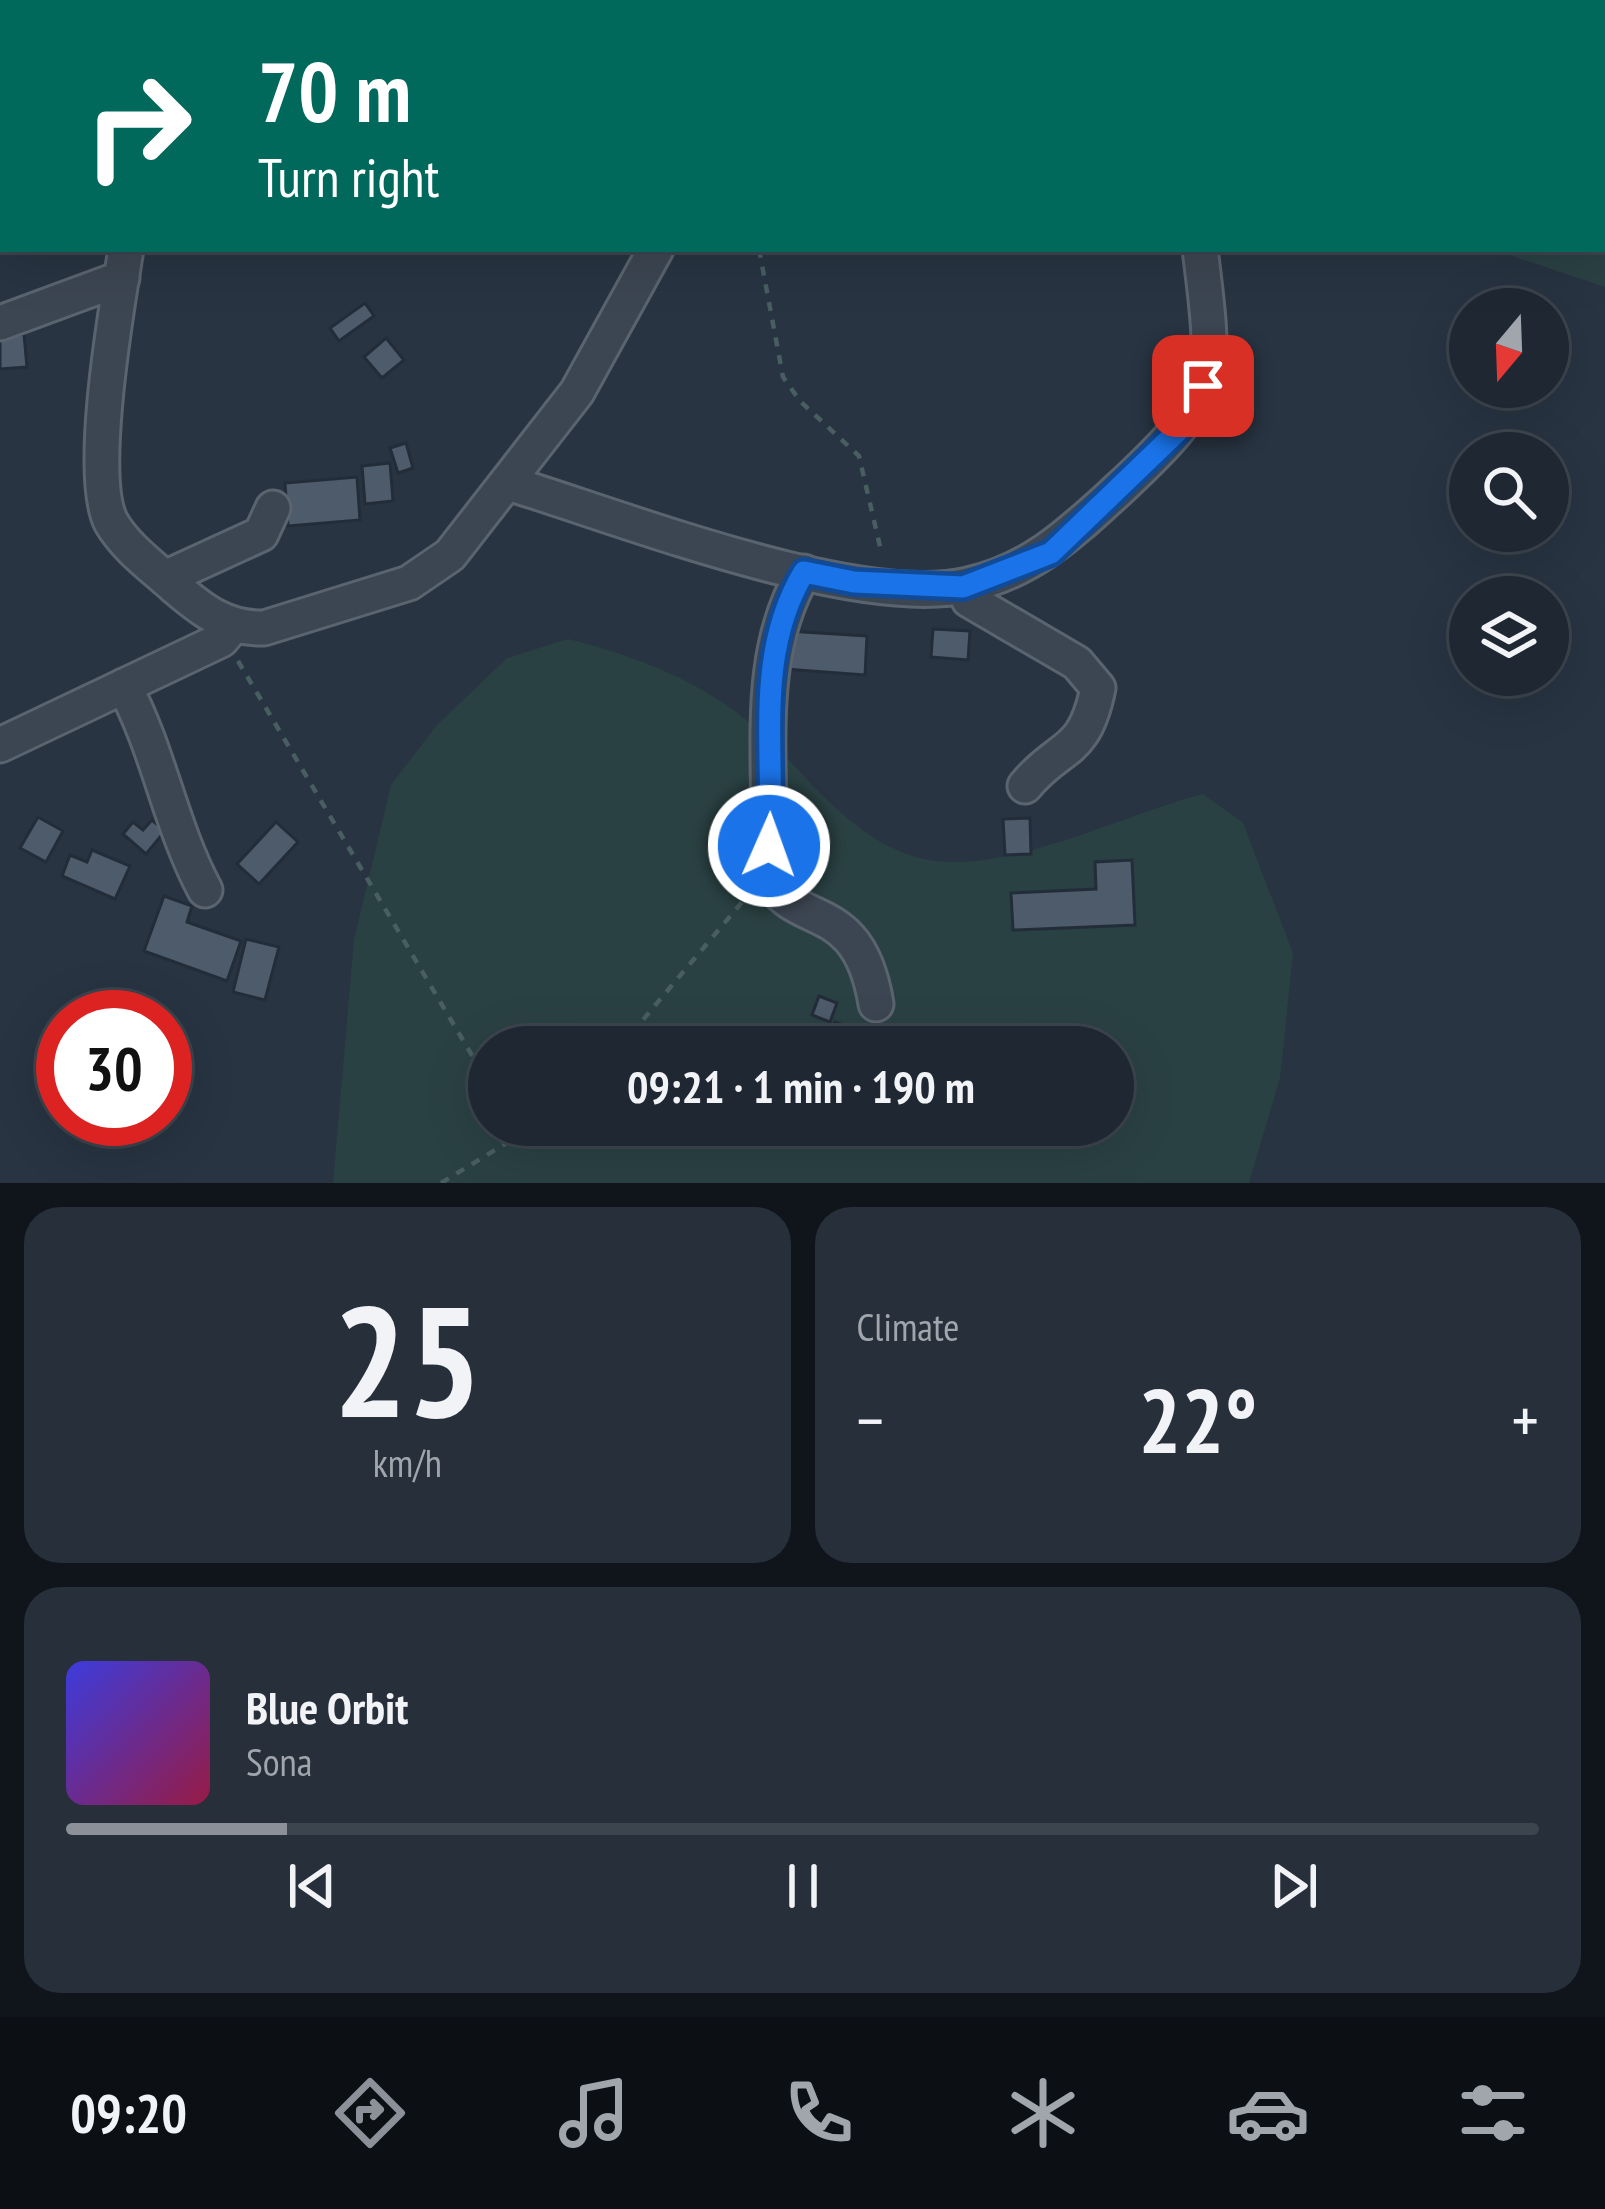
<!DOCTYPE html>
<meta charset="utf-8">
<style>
:root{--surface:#1e2732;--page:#262f3a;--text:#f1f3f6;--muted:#a1a5ac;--line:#3c444d;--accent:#8c9099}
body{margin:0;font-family:"PT Sans Narrow",sans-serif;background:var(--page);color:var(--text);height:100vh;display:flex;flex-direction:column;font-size:45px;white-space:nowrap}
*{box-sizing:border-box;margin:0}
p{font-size:39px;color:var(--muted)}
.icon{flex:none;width:66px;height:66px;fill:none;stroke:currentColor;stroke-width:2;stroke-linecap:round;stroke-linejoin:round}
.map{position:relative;height:1183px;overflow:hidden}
.sheet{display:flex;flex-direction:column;gap:24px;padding:24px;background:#10151c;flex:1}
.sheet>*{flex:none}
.guide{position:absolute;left:0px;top:0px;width:1605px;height:252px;box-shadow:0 12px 48px #0002,0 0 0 3px var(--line);background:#00695c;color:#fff;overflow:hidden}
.needle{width:78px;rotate:199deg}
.buttons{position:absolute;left:1449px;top:288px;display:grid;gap:24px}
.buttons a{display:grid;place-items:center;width:120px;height:120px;border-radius:50%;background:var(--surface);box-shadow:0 12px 48px #0002,0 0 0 3px var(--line);font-size:60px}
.speed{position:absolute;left:36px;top:990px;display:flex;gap:24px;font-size:60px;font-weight:700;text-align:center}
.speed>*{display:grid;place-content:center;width:156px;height:156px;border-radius:50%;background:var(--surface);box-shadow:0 12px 48px #0002,0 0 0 3px var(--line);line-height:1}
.speed .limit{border:18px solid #d22;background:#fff;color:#111}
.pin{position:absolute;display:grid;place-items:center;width:102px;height:102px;color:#fff;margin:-51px;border-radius:24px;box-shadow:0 6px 18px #0006}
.me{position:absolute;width:132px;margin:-66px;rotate:2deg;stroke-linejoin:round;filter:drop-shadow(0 0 9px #0008)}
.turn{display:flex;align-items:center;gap:42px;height:252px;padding:0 60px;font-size:54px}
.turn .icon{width:156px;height:156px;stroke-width:2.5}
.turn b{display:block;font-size:84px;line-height:102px}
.big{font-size:90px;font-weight:700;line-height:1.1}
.sheet .widget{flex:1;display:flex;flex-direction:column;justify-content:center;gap:18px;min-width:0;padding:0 42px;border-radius:36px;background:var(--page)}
.sheet .dial{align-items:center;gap:0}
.dial b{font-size:156px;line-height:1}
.song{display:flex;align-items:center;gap:36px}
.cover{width:144px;height:144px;border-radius:18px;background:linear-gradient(135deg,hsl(240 70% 55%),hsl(340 70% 35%))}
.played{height:12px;border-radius:6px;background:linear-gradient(90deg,var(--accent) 15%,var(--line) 15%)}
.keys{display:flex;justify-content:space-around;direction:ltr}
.heat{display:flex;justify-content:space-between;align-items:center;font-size:66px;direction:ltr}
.sheet .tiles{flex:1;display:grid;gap:24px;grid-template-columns:1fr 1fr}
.widget:last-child{grid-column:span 2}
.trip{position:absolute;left:468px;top:1026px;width:666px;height:120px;border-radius:60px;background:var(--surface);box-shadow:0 12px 48px #0002,0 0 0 3px var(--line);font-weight:700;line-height:120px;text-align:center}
.dock{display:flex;height:192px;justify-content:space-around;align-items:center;background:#0c1014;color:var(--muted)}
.dock .icon{width:84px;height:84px}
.dock .active{color:var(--accent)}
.dock b{font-size:54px;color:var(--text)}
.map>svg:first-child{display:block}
</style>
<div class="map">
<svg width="1605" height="1183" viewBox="0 0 1605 1183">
<rect width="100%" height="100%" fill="#283442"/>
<g fill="#2a4143" fill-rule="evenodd">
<polygon points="1605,45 1605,287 1492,249 1602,249"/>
<path d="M568,639C635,656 703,681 756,728C808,774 855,847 929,860C1009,874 1124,814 1203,794L1243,823L1293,953L1280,1078L1249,1183H333L354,940L391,785L436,726L507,658ZM489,1047H1113V1125H489Z"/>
</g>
<g fill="#4e5b6b" stroke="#232d39" stroke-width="3">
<polygon points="365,303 374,316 339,341 330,328"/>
<polygon points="24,334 27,367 0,369 0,337"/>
<polygon points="386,338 404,360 382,378 364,357"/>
<polygon points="406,443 413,468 398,473 390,448"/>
<polygon points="390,463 393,501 365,504 362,466"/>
<polygon points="357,477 360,520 288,526 285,483"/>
<polygon points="933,629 970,631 968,660 931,657"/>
<polygon points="787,631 867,636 865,675 785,669"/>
<polygon points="38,817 63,831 46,862 20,848"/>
<polygon points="1030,818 1031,854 1005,855 1003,819"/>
<polygon points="152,820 165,831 146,854 123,834 133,822 143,830"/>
<polygon points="276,822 298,842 259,884 237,864"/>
<polygon points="92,850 130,866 115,899 62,876 70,855 87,862"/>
<polygon points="1132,860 1135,925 1013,930 1011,893 1096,889 1095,862"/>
<polygon points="164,896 192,906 187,922 241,941 227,981 144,951"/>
<polygon points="246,939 279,947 265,1000 233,992"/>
<polygon points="819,996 837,1003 830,1022 812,1015"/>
<polygon points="835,1022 902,1047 826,1047"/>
<polygon points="749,1025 770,1033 765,1047 743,1041"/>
</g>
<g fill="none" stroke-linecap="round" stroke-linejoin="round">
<defs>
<g id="street">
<polyline points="658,0 658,3"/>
<polyline points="1283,3 1284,0"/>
<polyline points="0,64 3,68"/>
<path d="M126,249C117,306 87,475 111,522C126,548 153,567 175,587C203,611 226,629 264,628L409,583L450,555L577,392L656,249"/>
<polyline points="0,323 122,278"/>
<path d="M508,483C620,517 859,611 968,585C1032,571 1072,532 1119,489C1219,396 1217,382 1200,249"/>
<path d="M804,572C750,662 775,773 767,873C792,933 858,893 876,1004"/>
<polyline points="165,578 261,534 273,508"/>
<path d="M963,587L969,600L1077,663L1098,688C1084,757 1060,743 1025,786"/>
<path d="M124,686C159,751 170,825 205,890"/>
<polyline points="0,745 221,640 232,627"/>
</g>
</defs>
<use href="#street" stroke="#5a646f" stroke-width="39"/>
<g stroke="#485e60" stroke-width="4.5" stroke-dasharray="9 9" stroke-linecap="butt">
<polyline points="715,0 716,3"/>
<polyline points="759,249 783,377 800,401 859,456 882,555"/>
<polyline points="238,661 489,1084"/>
<polyline points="620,1047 748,895"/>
<polyline points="512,1125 519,1137"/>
<polyline points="441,1183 536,1125"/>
</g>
<use href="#street" stroke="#3c4652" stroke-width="33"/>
</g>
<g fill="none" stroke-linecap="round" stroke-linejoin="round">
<defs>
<path id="route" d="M769,846C776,753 753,657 804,572L854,582L963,587L1051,553L1182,427L1203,386"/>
</defs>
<use href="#route" stroke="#114b97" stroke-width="30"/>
<use href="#route" stroke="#1a73e8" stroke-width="21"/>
</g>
</svg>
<div class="buttons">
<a><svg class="needle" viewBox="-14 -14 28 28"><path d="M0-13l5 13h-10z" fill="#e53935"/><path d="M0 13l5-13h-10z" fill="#a1a5ac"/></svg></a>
<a><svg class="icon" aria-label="search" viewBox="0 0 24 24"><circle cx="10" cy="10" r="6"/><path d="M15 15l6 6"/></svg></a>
<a><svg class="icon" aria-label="layers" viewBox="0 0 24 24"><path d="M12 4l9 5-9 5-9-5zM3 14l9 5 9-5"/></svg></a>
</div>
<div class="speed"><div class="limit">30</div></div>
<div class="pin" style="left:1203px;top:386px;background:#d93025"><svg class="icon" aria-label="arrive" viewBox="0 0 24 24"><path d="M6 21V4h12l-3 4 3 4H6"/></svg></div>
<svg class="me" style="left:769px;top:846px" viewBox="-20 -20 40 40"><circle r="17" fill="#1a73e8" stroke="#fff" stroke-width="3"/><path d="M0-11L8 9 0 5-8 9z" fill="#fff"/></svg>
<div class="trip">09:21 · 1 min · 190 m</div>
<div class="guide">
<div class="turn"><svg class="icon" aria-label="right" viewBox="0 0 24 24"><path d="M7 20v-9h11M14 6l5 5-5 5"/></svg><div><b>70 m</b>Turn right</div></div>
</div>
</div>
<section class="sheet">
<div class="tiles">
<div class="widget dial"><b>25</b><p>km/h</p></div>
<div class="widget"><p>Climate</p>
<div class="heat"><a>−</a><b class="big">22°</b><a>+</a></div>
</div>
<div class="widget">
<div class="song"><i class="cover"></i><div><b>Blue Orbit</b><p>Sona</p></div></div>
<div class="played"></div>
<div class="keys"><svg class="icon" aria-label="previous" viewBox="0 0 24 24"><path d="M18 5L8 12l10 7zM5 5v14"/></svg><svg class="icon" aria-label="pause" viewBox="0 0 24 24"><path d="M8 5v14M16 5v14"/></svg><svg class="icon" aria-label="next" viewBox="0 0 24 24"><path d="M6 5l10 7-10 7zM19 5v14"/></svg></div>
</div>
</div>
</section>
<nav class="dock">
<b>09:20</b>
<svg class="icon active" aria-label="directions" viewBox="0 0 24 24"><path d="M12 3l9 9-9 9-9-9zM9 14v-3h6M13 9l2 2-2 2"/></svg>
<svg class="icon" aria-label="music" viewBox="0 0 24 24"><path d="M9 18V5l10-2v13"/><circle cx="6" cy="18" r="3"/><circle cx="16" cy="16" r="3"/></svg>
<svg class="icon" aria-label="phone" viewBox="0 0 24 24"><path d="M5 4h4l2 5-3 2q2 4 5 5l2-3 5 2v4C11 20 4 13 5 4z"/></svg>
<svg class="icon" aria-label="climate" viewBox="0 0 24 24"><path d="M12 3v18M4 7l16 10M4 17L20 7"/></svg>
<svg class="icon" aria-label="car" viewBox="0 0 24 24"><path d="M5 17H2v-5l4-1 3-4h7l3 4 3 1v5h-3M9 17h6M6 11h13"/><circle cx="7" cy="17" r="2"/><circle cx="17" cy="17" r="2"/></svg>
<svg class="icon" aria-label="filters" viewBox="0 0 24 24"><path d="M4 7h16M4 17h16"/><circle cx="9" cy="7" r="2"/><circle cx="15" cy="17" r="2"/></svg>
</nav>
